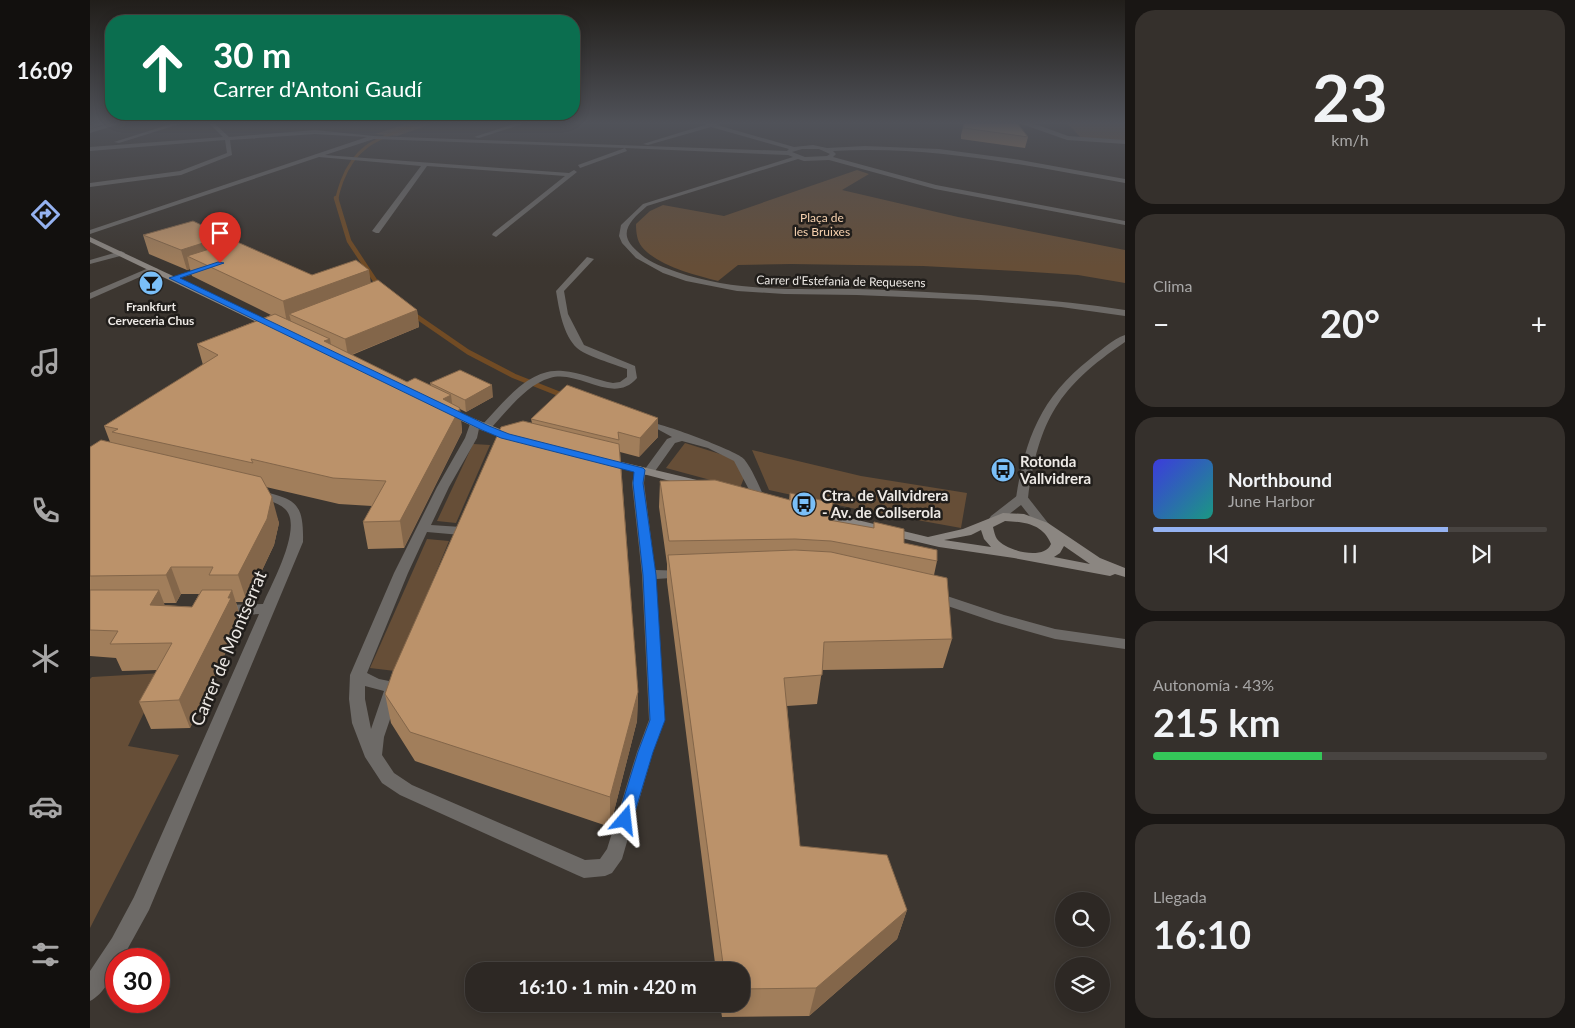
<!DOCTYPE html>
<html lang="es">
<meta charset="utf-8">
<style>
:root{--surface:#2d2824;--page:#35302c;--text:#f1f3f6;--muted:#a7a6a6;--line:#484441;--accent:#95b2f1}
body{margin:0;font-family:Lato,sans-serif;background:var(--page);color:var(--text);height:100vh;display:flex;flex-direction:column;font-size:19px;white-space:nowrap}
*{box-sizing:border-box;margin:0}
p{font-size:16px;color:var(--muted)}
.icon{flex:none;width:28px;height:28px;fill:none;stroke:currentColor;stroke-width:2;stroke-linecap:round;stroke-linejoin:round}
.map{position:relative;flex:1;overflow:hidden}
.sheet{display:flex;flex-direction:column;gap:10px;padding:10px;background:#191614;width:450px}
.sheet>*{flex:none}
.hud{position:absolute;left:15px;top:15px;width:475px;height:105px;border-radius:20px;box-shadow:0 2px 12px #0003,0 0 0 1px var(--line);background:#0b6e4f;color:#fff;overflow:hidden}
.fabs{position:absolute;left:965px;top:892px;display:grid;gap:10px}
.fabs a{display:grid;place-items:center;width:55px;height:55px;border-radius:50%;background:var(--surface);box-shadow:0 2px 12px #0003,0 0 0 1px var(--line);font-size:25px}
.speed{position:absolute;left:15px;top:948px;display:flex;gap:10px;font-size:25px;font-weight:700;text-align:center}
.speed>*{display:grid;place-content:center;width:65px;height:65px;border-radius:50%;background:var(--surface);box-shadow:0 2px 12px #0003,0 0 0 1px var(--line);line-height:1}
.speed .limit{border:8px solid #d22;background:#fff;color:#111}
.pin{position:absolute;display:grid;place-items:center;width:42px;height:42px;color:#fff;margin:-51px -21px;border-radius:50% 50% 50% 0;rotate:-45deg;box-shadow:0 0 5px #0007}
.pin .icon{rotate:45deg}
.me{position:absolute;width:55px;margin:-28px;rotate:17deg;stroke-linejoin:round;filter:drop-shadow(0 0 4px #0008)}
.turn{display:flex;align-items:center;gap:18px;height:105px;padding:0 25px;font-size:22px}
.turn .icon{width:65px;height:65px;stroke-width:2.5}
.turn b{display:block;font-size:35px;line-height:42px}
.big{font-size:38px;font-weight:700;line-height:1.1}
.sheet .card{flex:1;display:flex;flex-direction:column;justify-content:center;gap:8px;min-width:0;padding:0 18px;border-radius:20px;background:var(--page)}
.sheet .dial{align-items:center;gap:0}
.dial b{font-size:65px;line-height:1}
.song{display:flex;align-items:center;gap:15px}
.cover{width:60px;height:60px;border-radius:8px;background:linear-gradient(135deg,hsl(240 70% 55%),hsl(170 70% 35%))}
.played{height:5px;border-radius:2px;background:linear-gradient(90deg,var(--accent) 75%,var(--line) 75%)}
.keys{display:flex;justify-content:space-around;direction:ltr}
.heat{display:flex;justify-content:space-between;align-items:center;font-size:28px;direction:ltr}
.charge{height:8px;border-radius:4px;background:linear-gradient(90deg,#34c759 43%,var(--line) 0)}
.trip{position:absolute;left:375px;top:962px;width:285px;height:50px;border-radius:20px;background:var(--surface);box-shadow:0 2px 12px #0003,0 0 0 1px var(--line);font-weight:700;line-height:50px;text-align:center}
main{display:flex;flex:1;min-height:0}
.menu{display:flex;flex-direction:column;width:90px;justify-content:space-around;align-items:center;background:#12100e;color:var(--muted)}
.menu .icon{width:35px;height:35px}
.menu .current{color:var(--accent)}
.menu b{font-size:22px;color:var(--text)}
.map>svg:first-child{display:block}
</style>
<main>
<nav class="menu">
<b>16:09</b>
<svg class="icon current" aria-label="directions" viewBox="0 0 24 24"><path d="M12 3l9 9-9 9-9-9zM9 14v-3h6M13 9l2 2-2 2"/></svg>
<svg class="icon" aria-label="music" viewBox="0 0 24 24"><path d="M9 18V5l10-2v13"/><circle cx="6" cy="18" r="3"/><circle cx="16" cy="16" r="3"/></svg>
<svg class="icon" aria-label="phone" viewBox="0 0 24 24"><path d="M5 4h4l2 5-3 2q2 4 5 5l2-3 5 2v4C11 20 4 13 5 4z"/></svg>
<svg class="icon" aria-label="climate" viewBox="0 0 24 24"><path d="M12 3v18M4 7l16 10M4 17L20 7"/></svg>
<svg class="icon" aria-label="car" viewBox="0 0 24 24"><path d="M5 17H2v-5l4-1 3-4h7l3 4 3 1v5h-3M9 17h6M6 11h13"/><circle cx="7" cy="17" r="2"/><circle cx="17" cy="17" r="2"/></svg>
<svg class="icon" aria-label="filters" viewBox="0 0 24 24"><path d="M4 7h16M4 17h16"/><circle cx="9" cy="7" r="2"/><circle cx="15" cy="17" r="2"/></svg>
</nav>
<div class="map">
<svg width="1035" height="1028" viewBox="0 0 1035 1028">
<rect width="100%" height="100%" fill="#3c3630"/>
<g fill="#664e37">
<polygon points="319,123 344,123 307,136 285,134"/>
<polygon points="977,123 1035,123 1035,141 992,139"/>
<path d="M767,170L779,174L752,190L868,217L1035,250V283L988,275L927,271L833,266L701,264L648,265L628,281C605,275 568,266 552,247C547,241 546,232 546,224L560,211L573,205L634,216Z"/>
<polygon points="595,443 646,459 656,473 650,488 576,468"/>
<polygon points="383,444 400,445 366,523 347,521"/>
<polygon points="662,450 771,476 877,493 871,528 766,509 679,490"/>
<polygon points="337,539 359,541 305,671 280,668"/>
<polygon points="73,673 38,746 89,755 0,928 0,679 2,677"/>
</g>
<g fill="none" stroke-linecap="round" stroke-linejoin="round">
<path stroke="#714b24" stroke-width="3" d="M247,200C247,194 250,187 252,181C267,141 293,138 329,123"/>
<polyline stroke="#714b24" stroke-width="4.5" points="246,198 259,241 290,288"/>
<polyline stroke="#714b24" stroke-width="5" points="320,312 378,352 424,376 477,397"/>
<polygon fill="#6d6a67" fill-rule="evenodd" points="8,123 18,123 0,129 0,125"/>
<g fill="#6d6a67" fill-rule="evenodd">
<polygon points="23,123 33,123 0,133 0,129"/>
<polygon points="84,123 93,123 29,143 24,142"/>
<path d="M119,123H124L139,137L225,130L283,136L697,151L699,149L621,127L558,145L553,144L618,124L631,123L627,125L704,147L723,145L737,148L775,146L849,149L924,159L1035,179V183C938,166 842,145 743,151L746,154L743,157L846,185L1035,221V225L845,189L739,160L714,161L708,159L557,206C541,220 526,233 547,251C558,262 573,267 587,272C645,292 706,289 767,289C796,290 825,291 854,293C915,296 975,301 1035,310V316L971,307L887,300L767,295L694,294L647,291L596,281L573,273L546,258L532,243L529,236L531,225L553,204L703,157L698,155L535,148L537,151L490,168L488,165L535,148L284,139L235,155L479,173L484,170L487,172L406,237L402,235L403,233L475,176L337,166L289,233H286L282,231L331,166L229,157L0,234V230L277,137L225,134L140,140L142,155L91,175L0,187V183L90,171L137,153L135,140L0,151V147L133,137ZM712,149H729L740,154L737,156L715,157L702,152Z"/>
<polygon points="427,123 436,123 389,138 384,137"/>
<polygon points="929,123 948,125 978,136 1035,140 1035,144 977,140"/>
<polygon points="31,251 35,253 34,255 0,264 0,260"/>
<path d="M497,257L504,259L474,291L478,314L494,345L545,366L547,378C523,406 489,369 460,378C435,385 416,413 399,430H391L390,428L391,426C413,404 438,367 473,371C490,372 506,380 523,383L530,382L537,377V369C526,365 494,355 487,348C473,335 469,309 466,291Z"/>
<polygon points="116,266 119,266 119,270 83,280 79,278"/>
<path d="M1035,335V342C969,387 949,419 938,498L932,502L928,501L926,498C935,439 951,397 1000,359C1010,351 1023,339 1035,335Z"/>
<path d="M385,421L390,424L387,438L359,487L341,525L371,527L377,531L371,535L337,532L318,573L277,673L289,679L309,683L311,687L294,737L292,755L304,773L322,785L495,860L510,859L517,849L547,752L559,720L552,575L542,483L546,468L550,466L555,469L577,439L582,437L560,425L561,423C567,421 650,452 654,459C663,470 669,487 676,500L674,503H666L644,461L618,448L592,441L585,443L563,474L555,475L554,483L565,570L597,571L599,574L597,577L566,579L575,720L563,752L532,859L522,873L515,876L494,878L487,875L310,795L292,783L275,757L262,723L259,699L260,675L304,573L347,487L375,438L380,424ZM275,686L294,691L281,729L275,699Z"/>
<path d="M166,490C204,499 214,500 213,542L59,910L32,959H26C26,973 13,995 0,1001V971L22,938L44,897L169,614L132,615L127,613L125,610L127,607L132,605L173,604C181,585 214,526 195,509C186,501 173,499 162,497L160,494Z"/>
<polygon points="842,591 914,615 965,629 1035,639 1035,649 965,639 905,622 837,599 835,596 837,593"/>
</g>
<g fill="#6d6a67" fill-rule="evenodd">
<polygon points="61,267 68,269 0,299 0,293"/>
<polygon points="932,494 936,495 958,523 960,526 958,529 950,529 931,505 909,522 901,522 899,519 901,516 928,495"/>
</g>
<g fill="#8b8681" fill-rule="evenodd">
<polygon points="0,237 185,324 186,326 185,328 179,328 0,242"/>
<polygon points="356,407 427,436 429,438 423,441 391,430 352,412 351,410"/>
<polygon points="515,458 611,481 613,484 607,488 511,463 509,461"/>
<path d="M726,510L838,537L873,529L913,513L934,514L958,523L1010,558L1035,568V577L1025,574L1020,576L924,558L849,547L722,517L720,514L722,511ZM915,521C935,522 953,524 961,544C954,561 916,551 907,539C905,536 904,531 903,527ZM891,530L894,539L901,547L854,540L881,535ZM974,546L1000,564L964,557L970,553Z"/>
</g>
</g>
<g fill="#a17e5b" fill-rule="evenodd">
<polygon points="874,123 938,137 935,148 871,139 871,135"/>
<path d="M53,235L135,236L137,243L222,275L281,283L327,310L329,327L262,355L317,382L341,386L340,383L403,397L376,412L370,409L372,432L314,548L278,549L273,522L282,506L249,504L176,487L189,523L184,545L157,602H146L150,616L148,621L149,624L100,728L61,729L49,702L67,670L32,671L26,658L0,656V447L20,442L14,426L113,365L107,344L181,315L102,276L100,269L97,270L59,254ZM91,594H109L102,607L74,605L73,603H86Z"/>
<polygon points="568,418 568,437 549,457 530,452 548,692 547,721 520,827 325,761 301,723 295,694 442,423 441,419"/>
<polygon points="570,481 699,500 700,493 740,520 783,528 784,522 814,543 847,561 844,575 862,639 853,668 732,670 727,704 697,706 710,846 817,910 807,939 719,1016 632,1017 630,1004 651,1004 651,971 626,971 577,582 577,564 569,507"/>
</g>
<g fill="#83664a">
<polygon points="135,236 140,255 97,256 100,269 97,270 91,250"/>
<polygon points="279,270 282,290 199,314 201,321 197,323 193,301"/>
<polygon points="327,310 329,327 258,356 255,339"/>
<polygon points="240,339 244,362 234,341"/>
<polygon points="402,385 403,397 376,412 375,400"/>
<polygon points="361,395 364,419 370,408 372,432 314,548 310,521 353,399"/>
<polygon points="568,418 568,437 549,457 550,438"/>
<polygon points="182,497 189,523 184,545 157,602 148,575"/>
<polygon points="81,567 91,594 86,603 76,575"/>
<polygon points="69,590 79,616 60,605"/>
<polygon points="142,590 150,616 148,621 149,624 100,728 89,700"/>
<polygon points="548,692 547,721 520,827 520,797"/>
<polygon points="817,910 807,939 719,1016 726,988"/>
</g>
<g fill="#bb926a" stroke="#83664a">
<polygon points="874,123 927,123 938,137 874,128"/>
<polygon points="103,221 135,236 91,250 53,235"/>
<polygon points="145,241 222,275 266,260 279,270 193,301 97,256"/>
<polygon points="288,280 327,310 255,339 199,314"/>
<polygon points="185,314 240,339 234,341 317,382 325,378 361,395 353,399 370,408 310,521 273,522 296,481 243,478 161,459 163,463 22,432 28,429 14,426 128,355 107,344"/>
<polygon points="370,370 402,385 375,400 340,383"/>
<polygon points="477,385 568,418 550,438 528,432 529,440 441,419"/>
<polygon points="433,421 529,444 548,692 520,797 320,732 295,694 303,671 411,427"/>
<polygon points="11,440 171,477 182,497 177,519 148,575 119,575 123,567 81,567 76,575 0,576 0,447"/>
<polygon points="625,480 700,500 700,493 743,503 739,520 784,528 784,522 814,529 814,543 847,550 847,561 741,541 705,539 579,541 570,481"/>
<polygon points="705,550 741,552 857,578 862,639 734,642 732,675 694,678 710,846 797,855 817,910 726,988 651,989 651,971 634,971 578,555"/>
<polygon points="0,590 69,590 60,605 102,607 112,590 142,590 138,598 141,598 89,700 49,702 82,643 20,644 28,631 0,630"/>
</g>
<linearGradient id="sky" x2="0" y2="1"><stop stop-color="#211e1a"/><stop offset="0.46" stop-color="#505259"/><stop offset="1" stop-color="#505259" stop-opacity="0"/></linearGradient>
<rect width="1035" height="267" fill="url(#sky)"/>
<polygon fill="#1a73e8" stroke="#114b97" points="128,262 134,263 90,278 399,426 419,434 553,468 555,470 553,483 566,575 575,720 563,752 541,825 535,827 529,825 527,820 548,752 560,720 553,575 543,483 544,472 411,438 392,430 79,278"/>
<defs>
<symbol id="bar-disc" viewBox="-11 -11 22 22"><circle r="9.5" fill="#7abff8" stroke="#211e1b"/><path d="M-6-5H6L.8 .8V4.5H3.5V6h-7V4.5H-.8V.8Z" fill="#111"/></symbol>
<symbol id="bus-disc" viewBox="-11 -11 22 22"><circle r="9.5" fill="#7abff8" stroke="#211e1b"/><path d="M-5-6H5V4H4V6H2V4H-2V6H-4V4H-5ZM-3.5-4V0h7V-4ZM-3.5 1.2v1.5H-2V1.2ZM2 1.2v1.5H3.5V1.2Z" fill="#111"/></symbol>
</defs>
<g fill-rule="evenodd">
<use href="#bar-disc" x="47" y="269" width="28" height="28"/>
<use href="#bus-disc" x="899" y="456" width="28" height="28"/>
<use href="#bus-disc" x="700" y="490" width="28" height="28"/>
</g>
<g text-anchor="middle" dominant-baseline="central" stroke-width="5" stroke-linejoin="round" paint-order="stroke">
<g font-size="12" fill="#f6d1ae" stroke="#211e1b">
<text x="732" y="217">Plaça de<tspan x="732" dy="14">les Bruixes</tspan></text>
</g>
<g font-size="12" fill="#ede9e5" stroke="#211e1b">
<text transform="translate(751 281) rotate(1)">Carrer d'Estefania de Requesens</text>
</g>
<g font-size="12" font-weight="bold" fill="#ede9e5" stroke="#211e1b">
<text x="61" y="306">Frankfurt<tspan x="61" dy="14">Cerveceria Chus</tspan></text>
</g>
<g font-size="15" font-weight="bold" fill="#ede9e5" stroke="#211e1b" text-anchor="start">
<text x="930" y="461">Rotonda<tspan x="930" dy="17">Vallvidrera</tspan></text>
<text x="732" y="495">Ctra. de Vallvidrera<tspan x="732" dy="17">- Av. de Collserola</tspan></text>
</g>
<g font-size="18" fill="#ede9e5" stroke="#211e1b">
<text transform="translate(138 648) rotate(-67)">Carrer de Montserrat</text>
</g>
</g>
</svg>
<div class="fabs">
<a><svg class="icon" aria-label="search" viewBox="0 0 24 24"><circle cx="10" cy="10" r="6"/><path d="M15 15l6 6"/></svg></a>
<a><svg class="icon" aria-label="layers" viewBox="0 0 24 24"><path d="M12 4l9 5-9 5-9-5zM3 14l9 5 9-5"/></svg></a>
</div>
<div class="speed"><div class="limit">30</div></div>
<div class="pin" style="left:130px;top:263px;background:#d93025"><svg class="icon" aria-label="arrive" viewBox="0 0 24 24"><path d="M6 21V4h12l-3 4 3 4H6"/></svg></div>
<svg class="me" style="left:535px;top:820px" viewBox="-20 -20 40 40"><path d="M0-17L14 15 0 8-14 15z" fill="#1a73e8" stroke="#fff" stroke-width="4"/></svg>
<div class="trip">16:10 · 1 min · 420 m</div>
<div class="hud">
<div class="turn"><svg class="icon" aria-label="ahead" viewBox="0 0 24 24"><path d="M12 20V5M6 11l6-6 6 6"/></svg><div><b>30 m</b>Carrer d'Antoni Gaudí</div></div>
</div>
</div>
<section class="sheet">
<div class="card dial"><b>23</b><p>km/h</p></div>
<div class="card"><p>Clima</p>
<div class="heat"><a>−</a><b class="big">20°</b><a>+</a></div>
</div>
<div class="card">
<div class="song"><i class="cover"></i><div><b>Northbound</b><p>June Harbor</p></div></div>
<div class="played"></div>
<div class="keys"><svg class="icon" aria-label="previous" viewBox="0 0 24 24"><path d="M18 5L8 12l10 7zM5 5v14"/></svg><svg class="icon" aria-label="pause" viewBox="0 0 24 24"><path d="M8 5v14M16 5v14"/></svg><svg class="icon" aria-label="next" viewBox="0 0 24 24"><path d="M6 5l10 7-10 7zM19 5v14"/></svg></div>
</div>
<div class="card"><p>Autonomía · 43%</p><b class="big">215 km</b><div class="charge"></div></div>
<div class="card"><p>Llegada</p><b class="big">16:10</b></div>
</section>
</main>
